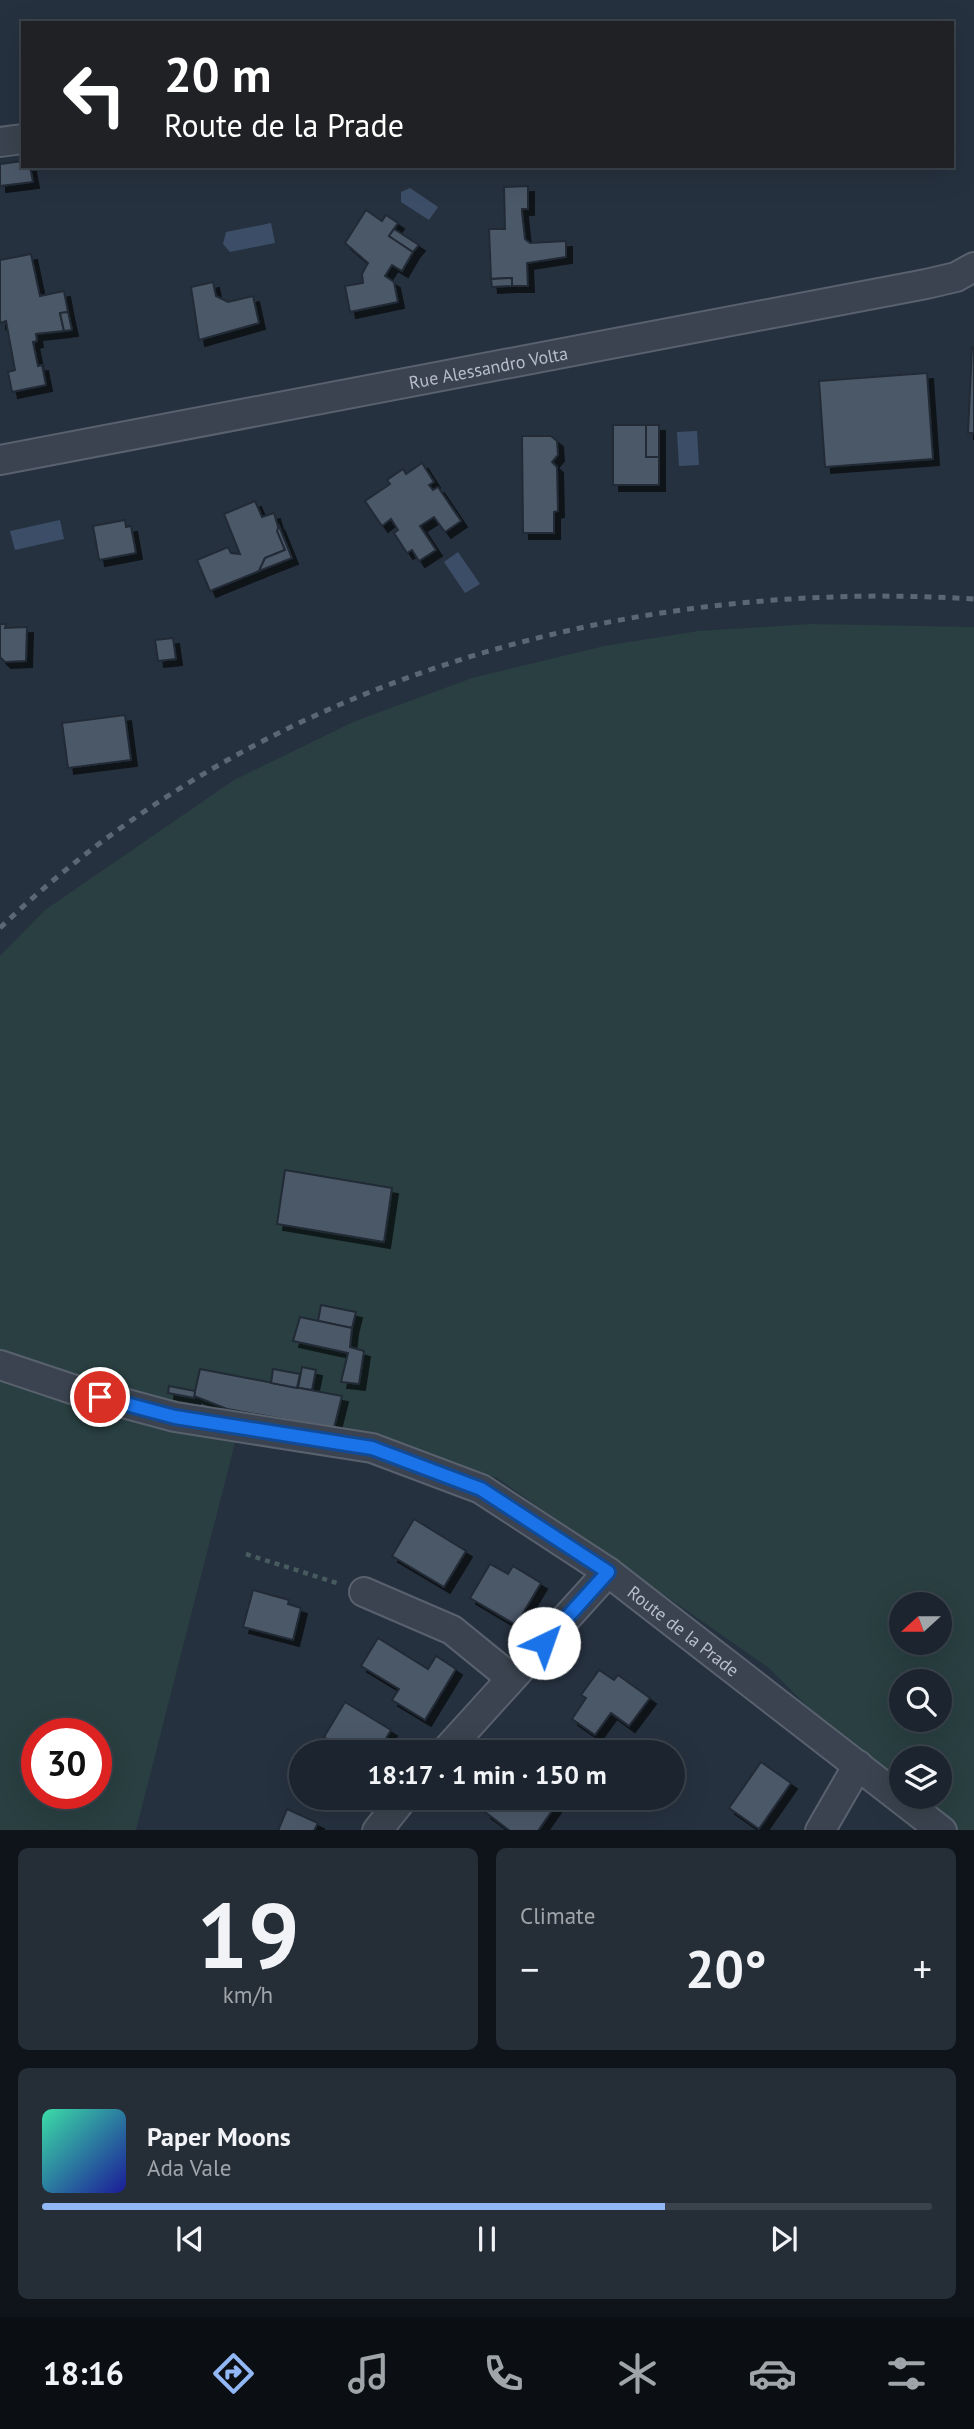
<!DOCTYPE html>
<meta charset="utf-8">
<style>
:root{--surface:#1c252f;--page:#252d37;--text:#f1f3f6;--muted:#a0a5aa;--line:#3a424b;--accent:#91b7f4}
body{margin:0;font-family:"PT Sans",sans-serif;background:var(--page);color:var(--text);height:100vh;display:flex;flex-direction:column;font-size:26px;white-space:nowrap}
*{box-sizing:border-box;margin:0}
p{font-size:23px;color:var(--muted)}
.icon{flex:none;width:38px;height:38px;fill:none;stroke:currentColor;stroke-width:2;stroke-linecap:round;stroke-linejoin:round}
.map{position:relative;height:1830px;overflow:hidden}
.panel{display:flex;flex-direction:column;gap:18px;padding:18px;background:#0f141a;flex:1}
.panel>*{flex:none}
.hud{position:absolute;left:21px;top:21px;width:933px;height:147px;border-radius:0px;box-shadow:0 7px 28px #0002,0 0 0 2px var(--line);background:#202124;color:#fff;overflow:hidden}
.needle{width:46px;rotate:249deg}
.tools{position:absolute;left:889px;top:1592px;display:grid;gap:14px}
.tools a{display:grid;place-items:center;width:63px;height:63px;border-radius:50%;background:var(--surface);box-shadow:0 7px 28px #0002,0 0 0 2px var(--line);font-size:35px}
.speed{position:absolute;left:21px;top:1718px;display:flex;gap:14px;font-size:35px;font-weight:700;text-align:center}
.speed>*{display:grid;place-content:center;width:91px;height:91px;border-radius:50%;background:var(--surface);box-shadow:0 7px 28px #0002,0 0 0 2px var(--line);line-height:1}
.speed .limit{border:10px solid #d22;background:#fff;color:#111}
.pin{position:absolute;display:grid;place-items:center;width:60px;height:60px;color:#fff;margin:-30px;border:4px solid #fff;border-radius:50%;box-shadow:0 2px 7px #0007}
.me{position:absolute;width:77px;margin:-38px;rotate:42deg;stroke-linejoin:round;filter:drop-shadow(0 0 5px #0008)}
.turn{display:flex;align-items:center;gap:24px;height:147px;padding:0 28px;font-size:32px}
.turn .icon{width:91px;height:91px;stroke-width:2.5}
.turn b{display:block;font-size:49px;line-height:60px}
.big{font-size:52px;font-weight:700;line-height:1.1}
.panel .card{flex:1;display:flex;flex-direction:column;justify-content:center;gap:10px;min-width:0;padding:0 24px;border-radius:10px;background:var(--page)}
.panel .dial{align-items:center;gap:0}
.dial b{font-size:91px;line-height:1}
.song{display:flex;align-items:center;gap:21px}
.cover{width:84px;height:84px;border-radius:10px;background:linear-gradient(135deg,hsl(160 70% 55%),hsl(240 70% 35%))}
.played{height:7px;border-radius:4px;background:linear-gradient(90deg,var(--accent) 70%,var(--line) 70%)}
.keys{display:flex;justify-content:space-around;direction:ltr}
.heat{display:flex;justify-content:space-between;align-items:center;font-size:38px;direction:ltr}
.panel .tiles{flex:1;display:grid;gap:18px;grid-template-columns:1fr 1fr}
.card:last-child{grid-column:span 2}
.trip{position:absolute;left:289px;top:1740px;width:396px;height:70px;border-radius:35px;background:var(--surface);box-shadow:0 7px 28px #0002,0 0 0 2px var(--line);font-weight:700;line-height:70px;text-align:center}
.tab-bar{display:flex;height:112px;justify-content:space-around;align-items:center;background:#0b0f13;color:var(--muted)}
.tab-bar .icon{width:49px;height:49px}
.tab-bar .active{color:var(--accent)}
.tab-bar b{font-size:32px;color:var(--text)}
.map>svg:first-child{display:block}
</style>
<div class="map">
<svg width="974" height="1831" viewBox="0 0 974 1831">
<defs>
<filter id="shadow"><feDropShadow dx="6" dy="6" stdDeviation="0" flood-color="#0009"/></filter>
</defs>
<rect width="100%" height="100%" fill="#26313f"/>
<path fill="#293f41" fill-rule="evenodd" d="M812,624L974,627V1830H930L769,1668L497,1478L406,1446L235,1443L136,1830H0V956L45,910L234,780L353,722L472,678L604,646L698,631ZM901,1605H940V1643H901ZM901,1682H940V1720H901ZM37,1734H96V1794H37ZM901,1759H940V1797H901Z"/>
<g fill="#3c4e67">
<polygon points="410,188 438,207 429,220 401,202 401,192"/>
<polygon points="271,223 275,243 230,252 223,244 226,232"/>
<polygon points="697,431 699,465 679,466 677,432"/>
<polygon points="60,520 64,539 15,550 10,531"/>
<polygon points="458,552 480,584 465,593 444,562"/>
</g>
<g fill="#4c5868" stroke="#212a36" stroke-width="2" filter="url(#shadow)">
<polygon points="23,161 23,166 30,166 33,182 0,186 0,164"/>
<polygon points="528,186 528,209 522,209 522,212 525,239 530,243 566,241 566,257 527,263 528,286 512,286 512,278 491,279 489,229 505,229 504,187"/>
<polygon points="366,210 382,221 386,215 398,223 389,236 413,252 402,271 392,265 385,276 394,282 398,302 350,312 345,286 363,283 362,274 368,263 345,243"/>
<polygon points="394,229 419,245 413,252 389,236"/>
<polygon points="31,254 40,296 64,291 68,312 60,313 64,331 36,334 37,341 33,342 38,366 42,365 46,385 12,392 8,372 15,370 6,321 0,323 0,260"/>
<polygon points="512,278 512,286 492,287 491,279"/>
<polygon points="213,282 216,296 228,302 253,296 259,323 199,340 191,287"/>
<polygon points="68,312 72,330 64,331 60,313"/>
<polygon points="972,347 974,347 974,433 968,433"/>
<polygon points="927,373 933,459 825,467 819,381"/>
<polygon points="613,425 646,425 646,457 659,457 659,485 613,485"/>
<rect x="646" y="425" width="13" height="32"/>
<polygon points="522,436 551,436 557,441 558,455 552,462 557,467 558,511 554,512 554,533 523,533"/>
<polygon points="422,463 434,482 429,485 433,490 438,487 461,521 445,532 434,517 420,526 436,550 419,561 412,550 407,553 394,533 398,530 391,519 382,526 365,501 390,484 387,480 403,469 406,474"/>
<polygon points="255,501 262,517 274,513 285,550 265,558 259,571 210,591 197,560 228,547 231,553 240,554 224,514"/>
<polygon points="125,520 126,527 131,526 136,553 99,560 93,526"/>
<polygon points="279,526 292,558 259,571 265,558 285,550 277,531"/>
<polygon points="0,624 6,624 5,628 27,627 26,661 5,662 0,657"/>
<polygon points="173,638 176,659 158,661 155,640"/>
<polygon points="125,715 131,760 68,768 62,723"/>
<polygon points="285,1170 392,1188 384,1242 277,1224"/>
<polygon points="321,1305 356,1312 352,1328 318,1321"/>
<polygon points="300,1317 352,1328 350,1347 364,1351 359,1384 341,1382 348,1353 293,1341"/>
<polygon points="302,1367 316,1370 312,1390 298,1388"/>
<polygon points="200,1369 342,1396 334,1428 227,1409 194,1396"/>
<polygon points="273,1369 300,1374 297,1388 271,1383"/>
<polygon points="169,1386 195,1391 194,1398 168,1393"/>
<polygon points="414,1519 466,1551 444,1587 392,1556"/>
<polygon points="490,1564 508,1574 513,1566 541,1583 516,1625 470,1598"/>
<polygon points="253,1590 289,1600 288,1604 301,1608 293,1640 243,1627"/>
<polygon points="378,1638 428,1669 436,1656 456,1669 425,1720 392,1700 399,1689 361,1666"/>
<polygon points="599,1670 614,1680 618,1675 650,1698 629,1726 611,1713 595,1735 572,1719 586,1698 581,1695"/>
<polygon points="345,1702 391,1730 378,1752 348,1752 324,1737"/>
<polygon points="761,1762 791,1783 759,1829 729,1808"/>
<polygon points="496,1797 548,1797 556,1805 538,1831 510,1831 485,1812"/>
<polygon points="287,1809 318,1823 314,1831 278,1831"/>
</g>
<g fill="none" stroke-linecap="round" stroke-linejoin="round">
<defs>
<g id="minor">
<polyline points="0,142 23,139"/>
<path id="s1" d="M0,460L926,284L956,277L974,267"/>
<path id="s2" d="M0,1365L75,1390L175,1417L372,1448L481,1489L608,1572L942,1831"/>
<polyline points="364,1592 452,1630 511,1678"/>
<polyline points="445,1752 608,1572"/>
<polyline points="377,1831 404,1797"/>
<polyline points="820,1831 858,1765"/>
</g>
</defs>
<use href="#minor" stroke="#58616d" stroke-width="32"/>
<polyline stroke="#485c5f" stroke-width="4.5" stroke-dasharray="5 5" stroke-linecap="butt" points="246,1554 340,1584"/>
<use href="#minor" stroke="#3a434f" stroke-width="28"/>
<path stroke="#5c6776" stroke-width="5" stroke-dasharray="7 7" stroke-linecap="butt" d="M0,928C259,680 623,577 974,599"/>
</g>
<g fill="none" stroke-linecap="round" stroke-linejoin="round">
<defs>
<polyline id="route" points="100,1397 175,1417 372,1448 481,1489 608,1572 544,1643"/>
</defs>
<use href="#route" stroke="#114b97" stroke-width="18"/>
<use href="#route" stroke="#1a73e8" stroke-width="12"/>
</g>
<g text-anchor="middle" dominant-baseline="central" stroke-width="7" stroke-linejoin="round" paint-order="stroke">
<g font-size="18" fill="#b7beca" stroke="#1f2834">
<text stroke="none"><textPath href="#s1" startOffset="497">Rue Alessandro Volta</textPath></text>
<text stroke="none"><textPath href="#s2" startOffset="746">Route de la Prade</textPath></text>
</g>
</g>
</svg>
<div class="tools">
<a><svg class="needle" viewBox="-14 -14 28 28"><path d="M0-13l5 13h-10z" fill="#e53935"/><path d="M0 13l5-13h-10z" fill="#a0a5aa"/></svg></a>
<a><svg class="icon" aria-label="search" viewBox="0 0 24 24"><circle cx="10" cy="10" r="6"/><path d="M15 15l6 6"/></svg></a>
<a><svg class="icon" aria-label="layers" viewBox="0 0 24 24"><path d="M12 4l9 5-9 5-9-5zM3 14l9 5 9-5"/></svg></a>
</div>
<div class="speed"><div class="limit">30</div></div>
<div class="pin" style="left:100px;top:1397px;background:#d93025"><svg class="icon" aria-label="arrive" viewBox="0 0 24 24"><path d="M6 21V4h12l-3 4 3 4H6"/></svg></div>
<svg class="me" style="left:544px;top:1643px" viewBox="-20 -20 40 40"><circle r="19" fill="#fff"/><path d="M0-13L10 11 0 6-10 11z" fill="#1a73e8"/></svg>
<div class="trip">18:17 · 1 min · 150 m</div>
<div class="hud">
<div class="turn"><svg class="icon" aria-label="left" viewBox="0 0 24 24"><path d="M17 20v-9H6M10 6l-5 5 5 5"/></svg><div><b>20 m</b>Route de la Prade</div></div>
</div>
</div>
<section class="panel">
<div class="tiles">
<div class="card dial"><b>19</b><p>km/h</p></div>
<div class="card"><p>Climate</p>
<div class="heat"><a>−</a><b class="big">20°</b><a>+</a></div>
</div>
<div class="card">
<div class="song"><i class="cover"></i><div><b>Paper Moons</b><p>Ada Vale</p></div></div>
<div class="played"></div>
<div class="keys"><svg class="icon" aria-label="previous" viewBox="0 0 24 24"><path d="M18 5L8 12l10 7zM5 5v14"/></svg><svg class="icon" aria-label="pause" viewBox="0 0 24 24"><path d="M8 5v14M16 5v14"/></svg><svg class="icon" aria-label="next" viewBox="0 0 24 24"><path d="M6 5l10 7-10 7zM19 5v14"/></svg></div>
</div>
</div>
</section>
<nav class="tab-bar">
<b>18:16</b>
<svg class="icon active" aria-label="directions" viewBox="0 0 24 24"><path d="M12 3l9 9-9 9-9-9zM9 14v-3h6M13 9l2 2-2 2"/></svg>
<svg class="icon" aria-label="music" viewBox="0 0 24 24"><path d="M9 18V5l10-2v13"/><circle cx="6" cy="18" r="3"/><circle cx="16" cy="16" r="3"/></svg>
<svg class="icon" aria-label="phone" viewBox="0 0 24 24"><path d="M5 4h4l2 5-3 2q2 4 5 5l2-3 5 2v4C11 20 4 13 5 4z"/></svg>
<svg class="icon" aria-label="climate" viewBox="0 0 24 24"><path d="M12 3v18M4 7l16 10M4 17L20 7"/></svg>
<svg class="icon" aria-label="car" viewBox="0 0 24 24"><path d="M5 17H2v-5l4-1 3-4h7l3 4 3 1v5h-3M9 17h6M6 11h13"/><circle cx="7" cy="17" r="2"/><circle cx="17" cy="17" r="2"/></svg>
<svg class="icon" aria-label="filters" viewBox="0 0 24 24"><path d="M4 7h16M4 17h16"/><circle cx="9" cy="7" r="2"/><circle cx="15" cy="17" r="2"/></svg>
</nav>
